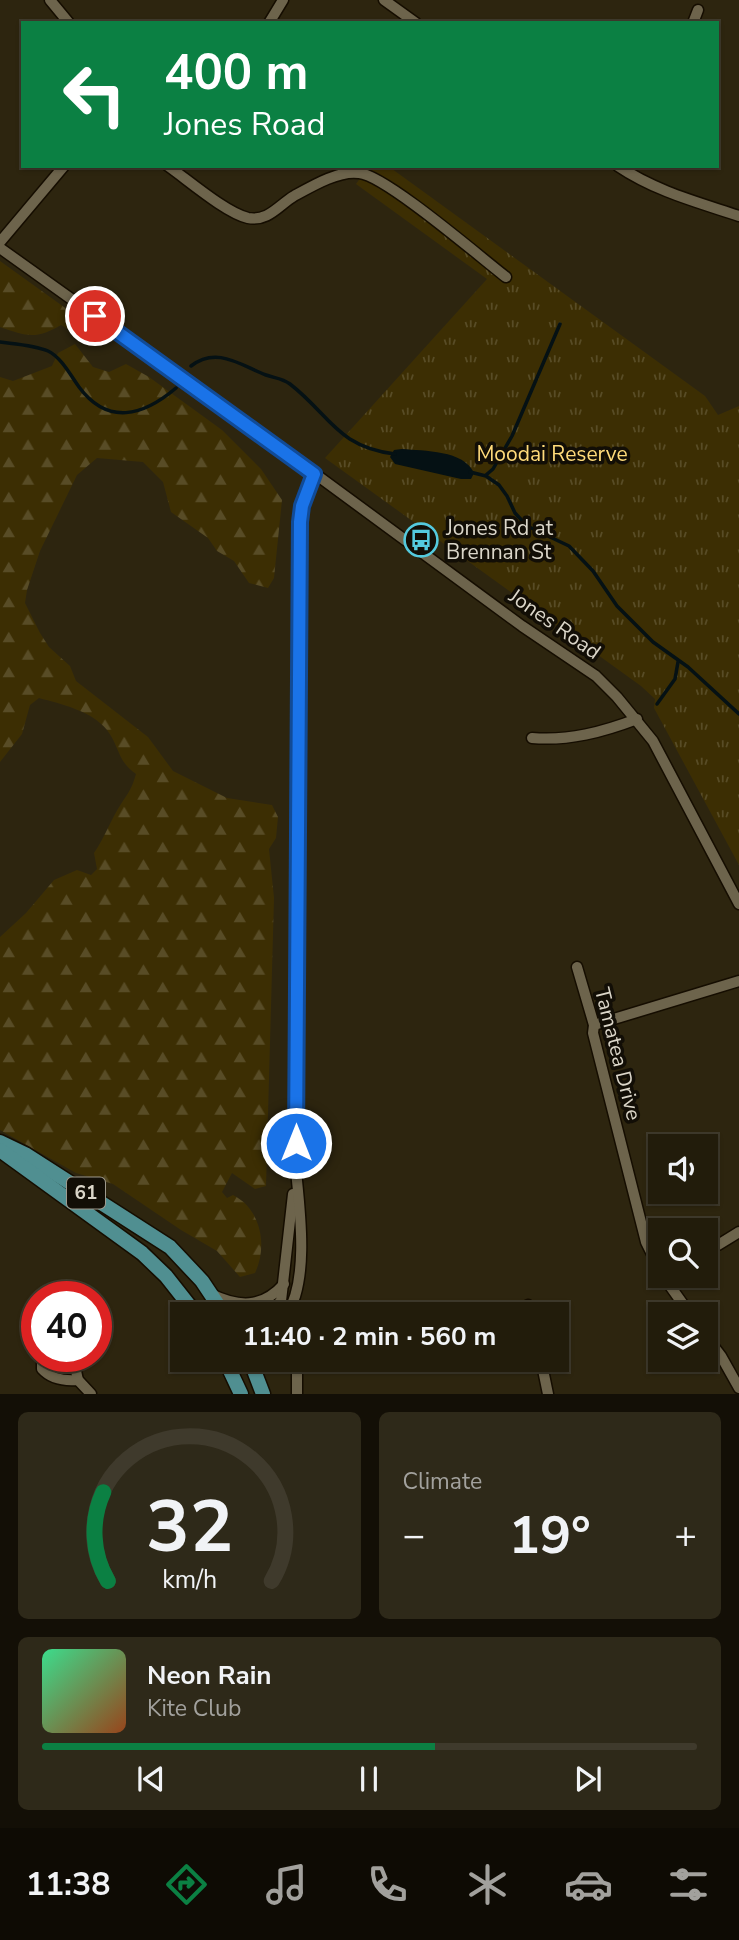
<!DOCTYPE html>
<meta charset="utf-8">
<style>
:root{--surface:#221c0b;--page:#2e2919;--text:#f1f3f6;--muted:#a2a19d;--line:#3f3a2c;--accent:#0b8043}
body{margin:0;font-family:"Nunito Sans",sans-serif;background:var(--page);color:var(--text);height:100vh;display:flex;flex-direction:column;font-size:26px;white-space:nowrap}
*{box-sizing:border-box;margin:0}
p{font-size:23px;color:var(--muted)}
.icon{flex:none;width:38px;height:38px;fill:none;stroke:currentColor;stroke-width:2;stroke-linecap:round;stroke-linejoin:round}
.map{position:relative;height:1394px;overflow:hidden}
.details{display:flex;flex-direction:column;gap:18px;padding:18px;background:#130f06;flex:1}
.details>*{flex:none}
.hud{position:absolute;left:21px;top:21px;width:698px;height:147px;border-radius:0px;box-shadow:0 2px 5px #0004,0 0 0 2px var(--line);background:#0b8043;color:#fff;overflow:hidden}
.tools{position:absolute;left:648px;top:1134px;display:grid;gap:14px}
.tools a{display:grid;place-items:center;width:70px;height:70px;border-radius:0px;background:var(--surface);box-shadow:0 2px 5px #0004,0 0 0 2px var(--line);font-size:35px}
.speed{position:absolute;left:21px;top:1281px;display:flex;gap:14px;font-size:35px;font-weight:700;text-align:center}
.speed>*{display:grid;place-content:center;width:91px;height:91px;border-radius:50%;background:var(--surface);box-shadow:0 2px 5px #0004,0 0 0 2px var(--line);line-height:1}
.speed .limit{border:10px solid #d22;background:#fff;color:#111}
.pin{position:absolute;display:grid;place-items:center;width:60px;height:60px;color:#fff;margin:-30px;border:4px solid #fff;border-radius:50%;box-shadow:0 2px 7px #0007}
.me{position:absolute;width:77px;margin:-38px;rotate:0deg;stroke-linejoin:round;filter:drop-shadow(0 0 5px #0008)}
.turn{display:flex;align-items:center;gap:24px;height:147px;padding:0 28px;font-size:32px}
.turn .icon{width:91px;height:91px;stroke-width:2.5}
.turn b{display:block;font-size:49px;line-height:60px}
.big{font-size:52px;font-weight:700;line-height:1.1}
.details .card{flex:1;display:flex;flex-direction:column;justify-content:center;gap:10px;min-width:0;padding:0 24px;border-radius:10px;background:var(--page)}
.details .dial{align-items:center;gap:0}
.dial svg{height:182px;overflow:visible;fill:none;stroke:var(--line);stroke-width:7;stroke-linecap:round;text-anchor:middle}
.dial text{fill:var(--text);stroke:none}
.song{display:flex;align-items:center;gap:21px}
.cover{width:84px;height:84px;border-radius:10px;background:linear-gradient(135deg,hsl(150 70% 55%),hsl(20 70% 35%))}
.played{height:7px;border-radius:4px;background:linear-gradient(90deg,var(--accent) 60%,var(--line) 60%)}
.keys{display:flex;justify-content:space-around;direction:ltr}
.heat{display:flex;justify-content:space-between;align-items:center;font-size:38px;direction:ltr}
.details .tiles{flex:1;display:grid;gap:18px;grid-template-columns:1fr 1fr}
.card:last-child{grid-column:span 2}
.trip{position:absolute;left:170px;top:1302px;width:399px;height:70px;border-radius:0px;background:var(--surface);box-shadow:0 2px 5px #0004,0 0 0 2px var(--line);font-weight:700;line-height:70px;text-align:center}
.tab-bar{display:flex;height:112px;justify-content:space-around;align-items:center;background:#0e0b04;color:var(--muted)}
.tab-bar .icon{width:49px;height:49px}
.tab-bar .current{color:var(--accent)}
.tab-bar b{font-size:32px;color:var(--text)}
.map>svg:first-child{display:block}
</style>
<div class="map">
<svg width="739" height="1394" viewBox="0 0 739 1394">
<defs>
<pattern id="forest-firs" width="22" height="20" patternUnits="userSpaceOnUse" patternTransform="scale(1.75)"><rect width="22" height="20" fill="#3c2e03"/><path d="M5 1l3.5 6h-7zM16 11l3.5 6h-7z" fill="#584c26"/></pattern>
<pattern id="park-tufts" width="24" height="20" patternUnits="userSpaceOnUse" patternTransform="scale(1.75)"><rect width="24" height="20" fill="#3c2e03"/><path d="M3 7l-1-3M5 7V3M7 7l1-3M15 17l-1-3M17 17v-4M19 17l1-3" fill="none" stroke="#584c26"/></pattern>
</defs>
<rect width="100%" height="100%" fill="#2d250f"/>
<g fill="url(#forest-firs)">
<path d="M0,261L82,320L88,330L74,333L61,325C36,340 26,336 0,327Z"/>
<path d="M75,344L93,367L109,372L126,364L149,377L222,430L261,469L282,500L274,578L268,588L249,583L234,561L217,551L208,538L171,512L163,482L143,462L97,458L77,475L40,551L27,590L25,603L40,633L49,647L70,666L76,681L148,737L173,771L227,798L272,805L278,817L276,838L269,849L274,898L266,1186L255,1189L232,1173L222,1192L227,1198L233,1195C261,1209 268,1246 255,1273L240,1277L217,1251L181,1230L113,1184L76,1173L0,1130V937L26,913L54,880L77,870L91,875L97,869L94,853C105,837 111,819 121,804C129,792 132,788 136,774C117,761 120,747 107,730C92,711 61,704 39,698L30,705L22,734L0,762V377L13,381L52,366L58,353Z"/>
</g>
<polygon fill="url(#park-tufts)" points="369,166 388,166 705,396 718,415 739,406 739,865 654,708 655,699 641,686 325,458 487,279 356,184"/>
<path fill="#051114" d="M402,449C424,451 464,450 474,473L471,479H461L395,464L390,457L394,450Z"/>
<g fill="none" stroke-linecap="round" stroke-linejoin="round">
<g stroke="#051114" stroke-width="3.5">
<path d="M0,342C15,344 34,345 48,351C61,357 71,376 79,387C108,426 143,416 176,388"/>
<path d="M191,366C217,346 240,365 266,375C274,378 282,378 290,384C330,415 337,447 395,454"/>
<polyline points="470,472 486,476 499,485 507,496 515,513 527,526 569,546 593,571 617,606 653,642 688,667 739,714"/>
<polyline points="486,475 493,469 512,436 560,324"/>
<polyline points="657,704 675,679 678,662"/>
</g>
<defs>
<g id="minor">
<polyline points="50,0 69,23"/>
<polyline points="384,0 416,23"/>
<polyline points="269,23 283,0"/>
<polyline points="693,23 698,10"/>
<path d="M168,166C188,180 226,213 248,218C268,222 279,205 294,196C312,186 339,170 359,173C385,175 480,257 506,277"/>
<path d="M618,166C655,191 697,202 739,216"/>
<polyline points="0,242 64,166"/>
<polyline points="0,248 284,451 522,626 596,676 617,697 653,741 739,904"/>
<path d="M532,738C569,741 603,732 637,719"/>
<polyline points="577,967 594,1025 593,1033 646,1242 660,1270"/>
<polyline points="594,1025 739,981"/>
<polyline points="705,1248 718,1245 739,1232"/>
<polyline points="663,1276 690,1314"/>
<path d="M211,1294C238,1307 262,1309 284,1284"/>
<polyline points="528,1305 530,1314"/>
<polyline points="268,1314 281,1301 293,1194"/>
<path d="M287,1314C309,1280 300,1211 296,1171L300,522L306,491L315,474"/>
<polyline points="705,1335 721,1356 739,1388"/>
<path d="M42,1356V1369C51,1379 66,1381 78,1380"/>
<polyline points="70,1356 74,1362 78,1380 91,1394"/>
<polyline points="297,1360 297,1394"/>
<polyline points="541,1360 548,1394"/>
</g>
<g id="major">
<polyline points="0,1142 25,1154 170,1247 202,1281 224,1314"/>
<polyline points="0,1150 142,1253 166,1276 196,1314"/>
<polyline points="225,1360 241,1394"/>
<polyline points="250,1360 263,1394"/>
</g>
</defs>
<use href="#minor" stroke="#150d00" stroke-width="13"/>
<use href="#major" stroke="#150d00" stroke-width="17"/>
<use href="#minor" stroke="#6d644c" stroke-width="10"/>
<use href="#major" stroke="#508f91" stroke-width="14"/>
</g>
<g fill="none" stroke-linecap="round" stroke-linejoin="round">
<defs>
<polyline id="route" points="95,316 314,474 302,506 300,522 296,1143"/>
</defs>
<use href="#route" stroke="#114b97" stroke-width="18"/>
<use href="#route" stroke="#1a73e8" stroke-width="12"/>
</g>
<defs>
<symbol id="bus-ring" viewBox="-11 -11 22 22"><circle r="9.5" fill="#120e06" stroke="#54cade" stroke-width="1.5"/><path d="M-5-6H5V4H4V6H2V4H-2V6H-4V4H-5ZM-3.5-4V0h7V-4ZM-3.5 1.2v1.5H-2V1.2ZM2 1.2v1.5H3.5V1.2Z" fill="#54cade"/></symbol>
</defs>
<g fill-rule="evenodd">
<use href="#bus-ring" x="402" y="521" width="38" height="38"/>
</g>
<g text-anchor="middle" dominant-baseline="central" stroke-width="7" stroke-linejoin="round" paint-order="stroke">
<rect fill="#120e06" stroke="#9f9a8e" stroke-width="2" x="67" y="1177.5" width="38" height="31" rx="5"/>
<g font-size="19" font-weight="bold" fill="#dbd6c9">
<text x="86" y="1193">61</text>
</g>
<g font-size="21" fill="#ffdb7a" stroke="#120e06">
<text x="552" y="454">Moodai Reserve</text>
</g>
<g font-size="21" fill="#dbd6c9" stroke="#120e06" text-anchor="start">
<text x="446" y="528">Jones Rd at<tspan x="446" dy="24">Brennan St</tspan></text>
</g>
<g font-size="21" fill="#dbd6c9" stroke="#120e06">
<text transform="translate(555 624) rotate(35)">Jones Road</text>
<text transform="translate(618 1054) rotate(76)">Tamatea Drive</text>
</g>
</g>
</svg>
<div class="tools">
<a><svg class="icon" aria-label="sound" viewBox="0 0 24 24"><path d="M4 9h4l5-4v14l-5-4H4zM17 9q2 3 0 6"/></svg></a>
<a><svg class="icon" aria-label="search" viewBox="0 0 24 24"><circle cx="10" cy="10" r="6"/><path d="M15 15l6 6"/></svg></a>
<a><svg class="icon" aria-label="layers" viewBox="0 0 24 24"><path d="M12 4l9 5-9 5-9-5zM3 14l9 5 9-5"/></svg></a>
</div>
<div class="speed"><div class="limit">40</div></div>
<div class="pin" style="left:95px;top:316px;background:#d93025"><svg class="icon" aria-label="arrive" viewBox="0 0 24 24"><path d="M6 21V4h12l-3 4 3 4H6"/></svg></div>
<svg class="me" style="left:296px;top:1143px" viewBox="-20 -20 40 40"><circle r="17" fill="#1a73e8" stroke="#fff" stroke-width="3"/><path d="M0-11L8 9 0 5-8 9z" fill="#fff"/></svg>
<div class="trip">11:40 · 2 min · 560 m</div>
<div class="hud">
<div class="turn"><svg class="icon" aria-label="left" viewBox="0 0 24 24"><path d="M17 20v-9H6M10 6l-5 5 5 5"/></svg><div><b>400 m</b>Jones Road</div></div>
</div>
</div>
<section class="details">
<div class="tiles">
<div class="card dial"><svg viewBox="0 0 100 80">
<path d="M14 69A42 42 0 1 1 86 69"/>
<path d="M14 69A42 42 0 0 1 12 30" stroke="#0b8043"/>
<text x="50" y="56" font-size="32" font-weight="700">32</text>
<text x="50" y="72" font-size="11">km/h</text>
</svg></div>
<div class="card"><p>Climate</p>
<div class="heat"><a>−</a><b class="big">19°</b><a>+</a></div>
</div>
<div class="card">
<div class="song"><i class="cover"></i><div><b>Neon Rain</b><p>Kite Club</p></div></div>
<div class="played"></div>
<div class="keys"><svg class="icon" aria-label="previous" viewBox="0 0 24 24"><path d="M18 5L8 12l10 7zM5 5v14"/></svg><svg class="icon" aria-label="pause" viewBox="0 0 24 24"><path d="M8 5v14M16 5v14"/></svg><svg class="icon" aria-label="next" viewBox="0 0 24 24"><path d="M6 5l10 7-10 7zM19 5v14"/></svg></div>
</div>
</div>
</section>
<nav class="tab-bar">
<b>11:38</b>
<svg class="icon current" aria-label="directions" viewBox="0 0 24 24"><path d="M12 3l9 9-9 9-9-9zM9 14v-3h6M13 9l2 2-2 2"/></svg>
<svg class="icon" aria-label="music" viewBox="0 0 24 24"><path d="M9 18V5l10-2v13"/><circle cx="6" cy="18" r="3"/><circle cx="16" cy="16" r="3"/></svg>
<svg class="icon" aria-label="phone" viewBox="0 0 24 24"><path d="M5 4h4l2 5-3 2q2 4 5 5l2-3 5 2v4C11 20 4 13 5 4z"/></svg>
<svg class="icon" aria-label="climate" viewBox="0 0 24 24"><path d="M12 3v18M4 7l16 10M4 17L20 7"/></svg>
<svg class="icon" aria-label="car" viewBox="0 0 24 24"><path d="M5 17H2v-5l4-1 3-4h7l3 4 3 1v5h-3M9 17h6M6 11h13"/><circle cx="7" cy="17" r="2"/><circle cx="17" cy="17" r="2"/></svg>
<svg class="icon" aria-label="filters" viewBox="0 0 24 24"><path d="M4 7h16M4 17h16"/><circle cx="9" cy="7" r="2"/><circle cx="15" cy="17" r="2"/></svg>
</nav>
